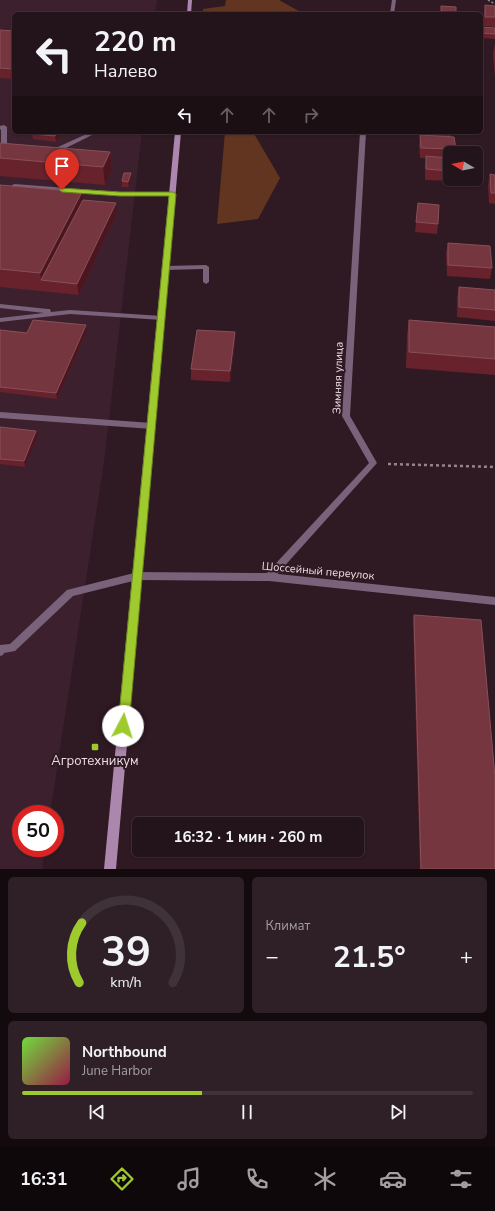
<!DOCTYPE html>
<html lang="ru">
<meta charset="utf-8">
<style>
:root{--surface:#23131a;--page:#2f2027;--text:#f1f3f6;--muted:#a39ea2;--line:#403239;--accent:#9fca2d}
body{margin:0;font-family:"Nunito Sans",sans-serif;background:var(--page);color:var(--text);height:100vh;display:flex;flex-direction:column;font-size:15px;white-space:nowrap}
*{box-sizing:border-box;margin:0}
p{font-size:13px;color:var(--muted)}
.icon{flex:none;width:22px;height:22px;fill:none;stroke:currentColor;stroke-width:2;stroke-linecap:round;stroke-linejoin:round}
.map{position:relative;height:869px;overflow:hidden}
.drawer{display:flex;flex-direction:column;gap:8px;padding:8px;background:#130a0e;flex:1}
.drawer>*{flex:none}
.top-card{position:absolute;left:12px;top:12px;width:471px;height:122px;border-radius:6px;box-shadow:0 1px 3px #0004,0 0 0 1px var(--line);background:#23131a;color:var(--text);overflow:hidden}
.needle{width:26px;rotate:280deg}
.fabs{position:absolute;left:443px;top:146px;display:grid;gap:8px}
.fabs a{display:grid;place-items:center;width:40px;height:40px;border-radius:6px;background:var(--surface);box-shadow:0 1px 3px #0004,0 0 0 1px var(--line);font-size:20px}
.speed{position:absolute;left:12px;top:805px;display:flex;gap:8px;font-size:20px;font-weight:700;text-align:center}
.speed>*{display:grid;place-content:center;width:52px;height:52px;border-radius:50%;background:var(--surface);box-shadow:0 1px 3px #0004,0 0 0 1px var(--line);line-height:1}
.speed .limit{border:6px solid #d22;background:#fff;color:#111}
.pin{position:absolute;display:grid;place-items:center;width:34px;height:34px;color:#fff;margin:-41px -17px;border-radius:50% 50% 50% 0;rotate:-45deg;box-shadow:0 0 4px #0007}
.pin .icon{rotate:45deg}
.me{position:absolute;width:44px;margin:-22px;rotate:5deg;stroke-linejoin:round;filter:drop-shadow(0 0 3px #0008)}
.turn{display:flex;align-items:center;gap:14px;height:84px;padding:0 16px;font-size:18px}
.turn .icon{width:52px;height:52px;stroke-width:2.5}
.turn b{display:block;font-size:28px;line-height:34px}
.lanes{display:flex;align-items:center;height:38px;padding:0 16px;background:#0003;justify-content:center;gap:20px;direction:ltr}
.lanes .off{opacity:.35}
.big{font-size:30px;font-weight:700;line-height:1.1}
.drawer .widget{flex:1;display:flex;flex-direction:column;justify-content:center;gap:6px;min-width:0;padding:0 14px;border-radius:6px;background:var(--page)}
.drawer .dial{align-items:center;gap:0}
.dial svg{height:104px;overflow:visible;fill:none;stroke:var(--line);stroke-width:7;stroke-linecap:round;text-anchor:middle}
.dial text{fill:var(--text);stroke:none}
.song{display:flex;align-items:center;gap:12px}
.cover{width:48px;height:48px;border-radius:6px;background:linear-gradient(135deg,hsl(100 70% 55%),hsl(340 70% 35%))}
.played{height:4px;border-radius:2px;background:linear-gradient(90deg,var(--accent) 40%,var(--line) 40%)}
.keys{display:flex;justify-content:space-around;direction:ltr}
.heat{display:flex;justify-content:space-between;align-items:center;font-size:22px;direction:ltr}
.drawer .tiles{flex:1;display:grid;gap:8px;grid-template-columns:1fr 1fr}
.widget:last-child{grid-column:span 2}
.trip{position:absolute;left:132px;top:817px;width:232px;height:40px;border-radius:6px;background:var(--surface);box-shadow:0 1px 3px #0004,0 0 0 1px var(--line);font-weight:700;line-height:40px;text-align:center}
.dock{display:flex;height:64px;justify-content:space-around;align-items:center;background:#0e080a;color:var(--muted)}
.dock .icon{width:28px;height:28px}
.dock .active{color:var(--accent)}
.dock b{font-size:18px;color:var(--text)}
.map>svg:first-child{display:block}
</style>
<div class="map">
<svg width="495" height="869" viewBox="0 0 495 869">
<rect width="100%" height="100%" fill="#2f1923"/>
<polygon fill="#3c202d" points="0,0 157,0 155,14 14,14 14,132 142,132 104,462 50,814 21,814 21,848 45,848 42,869 0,869"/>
<g fill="#623520">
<polygon points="226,0 279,0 304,14 203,14 203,9 225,6"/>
<polygon points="225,132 253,132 280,178 258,219 217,224"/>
</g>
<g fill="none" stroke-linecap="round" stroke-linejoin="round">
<polyline stroke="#95838b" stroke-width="1.5" stroke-dasharray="2 2" stroke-linecap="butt" points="488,0 495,4"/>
<polyline stroke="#95838b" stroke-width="2.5" stroke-dasharray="3 3" stroke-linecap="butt" points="388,464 495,467"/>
<g fill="#79627a" fill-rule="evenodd">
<polygon points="392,0 396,0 394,14 390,14"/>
<polygon points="4,125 7,127 7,145 13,146 13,148 4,149 1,147 1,129 0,130 0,126"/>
<polygon points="91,132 98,132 58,152 52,153 49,151"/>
<polygon points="360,132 366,132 350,416 377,463 272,580 269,581 266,580 264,577 266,574 369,463 342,416"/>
<polygon points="14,184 120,192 173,192 176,194 173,196 120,196 12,187 11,186"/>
<polygon points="206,265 209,267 209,282 206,284 203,282 203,269 166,270 163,268 166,266"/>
<polygon points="0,304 48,309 50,309 51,312 70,310 162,316 166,318 162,320 70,314 0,322 0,318 44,313 0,308"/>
<polygon points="0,412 152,423 156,426 152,429 0,418"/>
<polygon points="138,572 141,573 143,576 141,579 73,596 15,651 4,653 3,655 0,656 0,645 10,644 67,590"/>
</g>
<polygon fill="#79627a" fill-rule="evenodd" points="138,572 269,573 495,597 495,605 269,581 138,580 135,579 133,576 135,573"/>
<g fill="#ac87ad" fill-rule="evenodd">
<polygon points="188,0 192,0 191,14 187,14"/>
<polygon points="175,132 181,132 116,869 104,869"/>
</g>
</g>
<g fill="#67222c">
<polygon points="485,5 495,6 495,27 484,26 484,14"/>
<polygon points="441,6 456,7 455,14 441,14"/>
<polygon points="481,27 495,28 495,39 481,38"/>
<polygon points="0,30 14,31 14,79 0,78"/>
<polygon points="495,43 495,78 493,53"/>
<polygon points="421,132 451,132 451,137 456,149 455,153 450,153 450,159 449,159 450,172 449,181 425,180 425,167 426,158 420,158 419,145"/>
<polygon points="32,134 61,135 56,142 33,139"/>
<polygon points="0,143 110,152 112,170 105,185 0,176"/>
<polygon points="490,174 495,175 495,204 489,203 488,185"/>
<polygon points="132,179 129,187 122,187 122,181"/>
<polygon points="0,185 83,200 117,213 79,295 0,287"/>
<polygon points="418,203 438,224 437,234 415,232"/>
<polygon points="448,243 492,268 490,279 447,276 446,253"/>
<polygon points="459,287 495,290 495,321 457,317 457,298"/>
<polygon points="409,320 495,327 495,375 406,368 407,335"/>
<polygon points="0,330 27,333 87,331 57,399 0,392"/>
<polygon points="235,343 230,382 191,380 191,369"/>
<polygon points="0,427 38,437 25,467 0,464"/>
<polygon points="414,615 495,869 420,869 413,620"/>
</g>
<g fill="#4b1620">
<polygon points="58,132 61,132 61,135 56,142 55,136"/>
<polygon points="110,152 112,170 105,185 103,167"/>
<polygon points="131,173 132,179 129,187 128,182"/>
<polygon points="82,192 84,210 41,280 40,273"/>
<polygon points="116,203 117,213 79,295 77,284"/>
<polygon points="86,325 87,331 57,399 56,393"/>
<polygon points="235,332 235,343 230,382 230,371"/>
<polygon points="36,431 38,437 25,467 24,461"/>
</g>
<g fill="#75363f" stroke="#885059">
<polygon points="485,5 495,6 495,17 485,17"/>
<polygon points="441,6 456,7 456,12 441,11"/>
<polygon points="481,27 495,28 495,34 481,33"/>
<polygon points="0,30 14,31 14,69 0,68"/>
<polygon points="33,132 58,132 55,136 32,134"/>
<polygon points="420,135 454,137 456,149 421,148"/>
<polygon points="0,143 110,152 103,167 0,158"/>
<polygon points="426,156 449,158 450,171 426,169"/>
<polygon points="124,173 131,173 128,182 122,181"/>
<polygon points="490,174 495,175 495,193 491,193"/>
<polygon points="0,185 82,192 40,273 0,269"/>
<polygon points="83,200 116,203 77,284 41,280"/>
<polygon points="418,203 439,205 438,224 416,222"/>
<polygon points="448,243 490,246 492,268 448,265"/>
<polygon points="459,287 495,290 495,310 459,307"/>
<polygon points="33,320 86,325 56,393 0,387 0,330 27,333"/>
<polygon points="409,320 495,327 495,359 409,352"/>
<polygon points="197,330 235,332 230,371 191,369"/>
<polygon points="0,427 36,431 24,461 0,459"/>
<polygon points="414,615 481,620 495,777 495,869 421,869"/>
</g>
<polygon fill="#9fca2d" stroke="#67831d" points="60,188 120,192 173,192 176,194 129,726 128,730 123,731 119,730 118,726 169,196 120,196 62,192 59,190"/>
<rect fill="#9fca2d" stroke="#2f1923" stroke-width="1.5" x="91" y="743" width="8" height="8" rx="2"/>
<g text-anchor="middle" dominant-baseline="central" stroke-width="4" stroke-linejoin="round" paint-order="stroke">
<g font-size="11" fill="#ecdde3" stroke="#2f1923">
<text transform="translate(338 378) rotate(-88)">Зимняя улица</text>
<text transform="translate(318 571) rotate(5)">Шоссейный переулок</text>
</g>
<g font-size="13" fill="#ecdde3" stroke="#2f1923">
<text x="95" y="761">Агротехникум</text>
</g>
</g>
</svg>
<div class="fabs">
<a><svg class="needle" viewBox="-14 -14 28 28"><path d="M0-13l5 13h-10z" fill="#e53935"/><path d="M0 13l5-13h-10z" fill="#a39ea2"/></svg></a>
</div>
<div class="speed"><div class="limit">50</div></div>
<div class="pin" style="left:62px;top:190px;background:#d93025"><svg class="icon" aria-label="arrive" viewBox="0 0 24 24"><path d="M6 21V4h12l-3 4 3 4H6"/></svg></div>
<svg class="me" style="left:123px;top:726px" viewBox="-20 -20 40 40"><circle r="19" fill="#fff"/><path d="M0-13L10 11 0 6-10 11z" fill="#9fca2d"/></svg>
<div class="trip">16:32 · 1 мин · 260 m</div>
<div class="top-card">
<div class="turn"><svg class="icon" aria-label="left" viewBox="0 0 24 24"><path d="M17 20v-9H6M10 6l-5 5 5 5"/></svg><div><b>220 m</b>Налево</div></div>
<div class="lanes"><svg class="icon" aria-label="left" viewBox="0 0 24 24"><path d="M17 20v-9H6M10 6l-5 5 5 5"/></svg><svg class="icon off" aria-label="ahead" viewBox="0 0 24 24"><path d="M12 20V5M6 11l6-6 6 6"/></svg><svg class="icon off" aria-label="ahead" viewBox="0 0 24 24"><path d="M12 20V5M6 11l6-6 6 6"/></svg><svg class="icon off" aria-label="right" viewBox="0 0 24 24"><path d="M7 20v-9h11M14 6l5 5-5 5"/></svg></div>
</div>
</div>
<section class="drawer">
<div class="tiles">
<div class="widget dial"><svg viewBox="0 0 100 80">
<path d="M14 69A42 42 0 1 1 86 69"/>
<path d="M14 69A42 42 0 0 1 16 23" stroke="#9fca2d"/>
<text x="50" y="56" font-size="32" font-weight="700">39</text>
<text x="50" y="72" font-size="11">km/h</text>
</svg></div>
<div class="widget"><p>Климат</p>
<div class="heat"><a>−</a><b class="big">21.5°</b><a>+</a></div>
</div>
<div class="widget">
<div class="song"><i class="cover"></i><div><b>Northbound</b><p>June Harbor</p></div></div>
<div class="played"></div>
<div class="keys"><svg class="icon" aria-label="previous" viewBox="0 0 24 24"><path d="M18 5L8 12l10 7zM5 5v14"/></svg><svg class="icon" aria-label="pause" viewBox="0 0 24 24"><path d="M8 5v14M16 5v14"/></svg><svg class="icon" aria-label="next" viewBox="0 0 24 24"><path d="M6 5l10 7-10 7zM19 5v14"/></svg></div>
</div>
</div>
</section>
<nav class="dock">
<b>16:31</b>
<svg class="icon active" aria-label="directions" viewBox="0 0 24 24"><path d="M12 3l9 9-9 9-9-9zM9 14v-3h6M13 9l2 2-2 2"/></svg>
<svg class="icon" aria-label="music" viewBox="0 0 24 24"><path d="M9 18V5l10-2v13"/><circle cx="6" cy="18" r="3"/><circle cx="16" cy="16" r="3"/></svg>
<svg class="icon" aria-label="phone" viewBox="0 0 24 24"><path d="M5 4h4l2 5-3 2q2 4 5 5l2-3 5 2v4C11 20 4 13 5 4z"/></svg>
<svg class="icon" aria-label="climate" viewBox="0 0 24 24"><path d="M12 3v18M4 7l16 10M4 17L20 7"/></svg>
<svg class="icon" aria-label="car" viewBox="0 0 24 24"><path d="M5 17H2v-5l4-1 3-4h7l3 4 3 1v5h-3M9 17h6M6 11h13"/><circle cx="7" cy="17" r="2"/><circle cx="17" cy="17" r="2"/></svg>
<svg class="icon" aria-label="filters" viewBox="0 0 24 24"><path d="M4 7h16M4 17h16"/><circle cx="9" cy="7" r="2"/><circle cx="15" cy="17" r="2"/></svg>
</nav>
